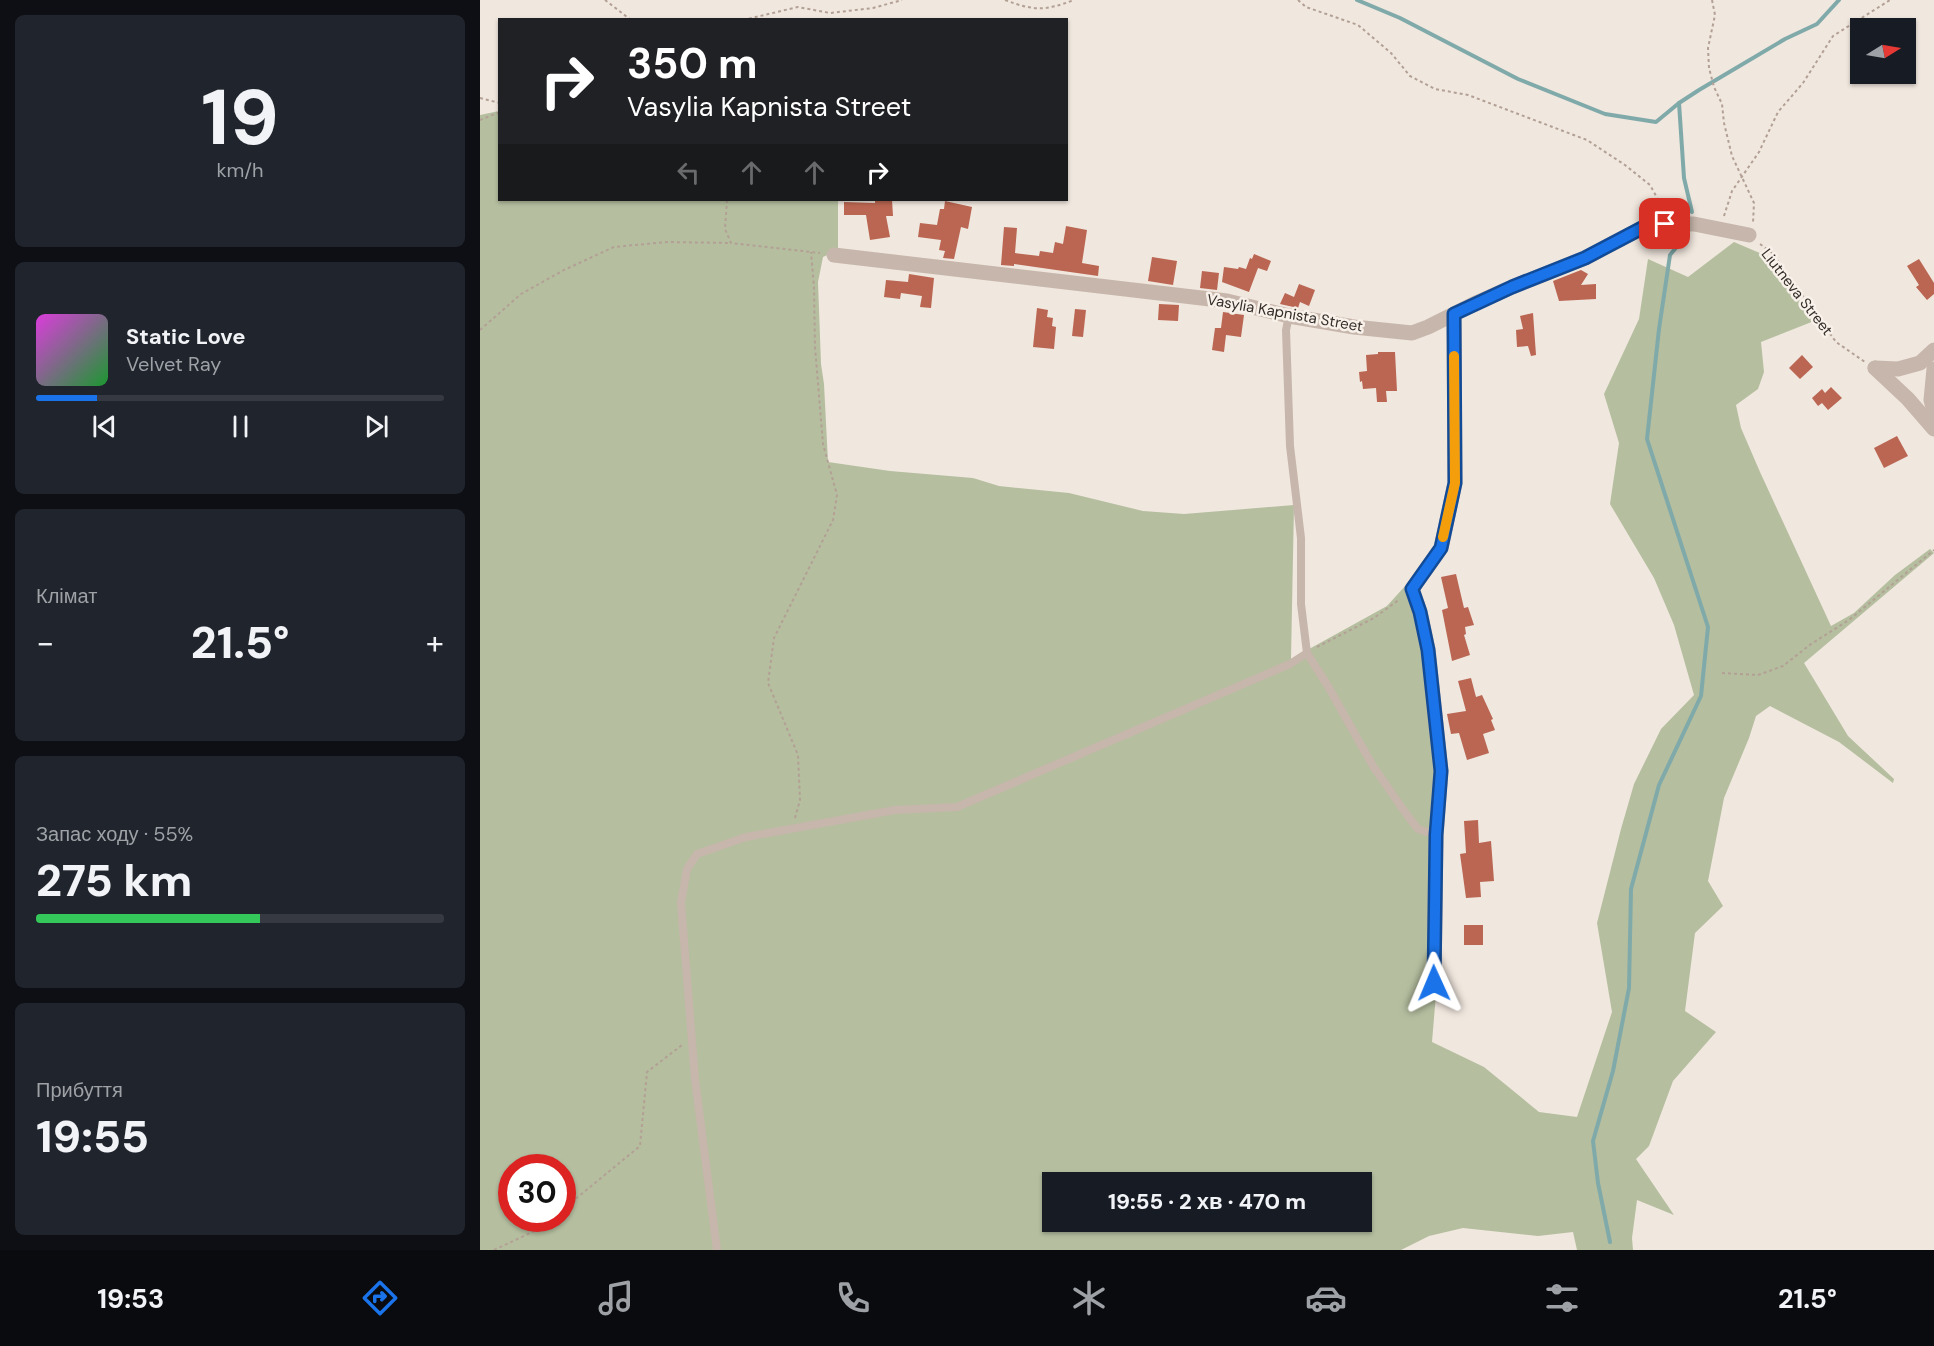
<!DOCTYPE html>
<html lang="uk">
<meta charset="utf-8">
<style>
:root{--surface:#171b24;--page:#20242c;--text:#f1f3f6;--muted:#9ea1a6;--line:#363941;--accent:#1a73e8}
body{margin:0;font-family:"DM Sans",sans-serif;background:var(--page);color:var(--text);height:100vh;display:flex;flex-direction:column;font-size:22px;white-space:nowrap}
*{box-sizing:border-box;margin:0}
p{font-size:20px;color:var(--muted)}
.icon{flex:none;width:33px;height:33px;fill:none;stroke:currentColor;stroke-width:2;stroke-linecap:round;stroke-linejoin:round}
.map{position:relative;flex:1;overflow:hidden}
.panel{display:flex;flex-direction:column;gap:15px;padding:15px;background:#0d0f14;width:480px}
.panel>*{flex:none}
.top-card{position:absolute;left:18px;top:18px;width:570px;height:183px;border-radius:0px;box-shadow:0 2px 4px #0004;background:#202124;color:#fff;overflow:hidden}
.needle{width:39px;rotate:79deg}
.buttons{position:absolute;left:1370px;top:18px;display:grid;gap:12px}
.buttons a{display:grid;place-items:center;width:66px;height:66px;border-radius:0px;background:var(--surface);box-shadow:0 2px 4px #0004;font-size:30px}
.speed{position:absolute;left:18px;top:1154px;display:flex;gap:12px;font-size:30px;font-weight:700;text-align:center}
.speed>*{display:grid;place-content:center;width:78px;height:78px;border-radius:50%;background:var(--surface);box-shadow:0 2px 4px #0004;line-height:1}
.speed .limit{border:9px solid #d22;background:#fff;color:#111}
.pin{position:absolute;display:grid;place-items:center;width:51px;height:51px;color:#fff;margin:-26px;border-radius:12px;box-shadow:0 3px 9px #0006}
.me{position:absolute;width:66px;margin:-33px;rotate:359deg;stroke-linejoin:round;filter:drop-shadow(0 0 4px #0008)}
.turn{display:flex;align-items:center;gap:21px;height:126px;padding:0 30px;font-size:27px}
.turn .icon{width:78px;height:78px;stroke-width:2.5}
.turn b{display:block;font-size:42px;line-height:51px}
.lanes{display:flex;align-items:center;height:57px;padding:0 30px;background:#0003;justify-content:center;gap:30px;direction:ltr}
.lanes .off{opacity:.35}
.big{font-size:45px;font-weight:800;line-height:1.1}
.panel .tile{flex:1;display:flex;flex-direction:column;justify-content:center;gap:9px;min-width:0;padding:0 21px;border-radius:9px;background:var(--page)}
.panel .dial{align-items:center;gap:0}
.dial b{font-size:78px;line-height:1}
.song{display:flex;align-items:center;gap:18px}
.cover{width:72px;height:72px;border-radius:9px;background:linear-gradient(135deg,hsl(300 70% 55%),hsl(130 70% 35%))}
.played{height:6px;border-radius:3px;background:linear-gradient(90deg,var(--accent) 15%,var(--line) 15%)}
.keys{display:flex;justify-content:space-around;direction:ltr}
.heat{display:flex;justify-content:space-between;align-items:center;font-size:33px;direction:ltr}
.charge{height:9px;border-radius:4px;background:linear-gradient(90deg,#34c759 55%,var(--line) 0)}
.trip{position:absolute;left:562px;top:1172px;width:330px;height:60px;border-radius:0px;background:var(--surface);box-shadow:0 2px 4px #0004;font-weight:800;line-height:60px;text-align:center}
.tabs{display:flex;height:96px;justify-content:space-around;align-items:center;background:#090b0e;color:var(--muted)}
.tabs .icon{width:42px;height:42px}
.tabs .on{color:var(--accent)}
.tabs b{font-size:27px;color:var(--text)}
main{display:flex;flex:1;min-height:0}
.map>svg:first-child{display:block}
</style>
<main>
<section class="panel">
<div class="tile dial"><b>19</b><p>km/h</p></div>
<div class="tile">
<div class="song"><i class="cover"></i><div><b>Static Love</b><p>Velvet Ray</p></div></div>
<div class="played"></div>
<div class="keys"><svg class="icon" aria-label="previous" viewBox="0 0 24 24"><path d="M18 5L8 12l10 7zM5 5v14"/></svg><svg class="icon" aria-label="pause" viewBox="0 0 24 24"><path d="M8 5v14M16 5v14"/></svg><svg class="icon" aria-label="next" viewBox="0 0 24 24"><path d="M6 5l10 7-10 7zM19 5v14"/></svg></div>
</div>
<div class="tile"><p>Клімат</p>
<div class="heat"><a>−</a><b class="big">21.5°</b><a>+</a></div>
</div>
<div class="tile"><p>Запас ходу · 55%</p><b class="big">275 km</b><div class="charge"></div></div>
<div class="tile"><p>Прибуття</p><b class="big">19:55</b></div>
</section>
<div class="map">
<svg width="1454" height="1250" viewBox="0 0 1454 1250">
<rect width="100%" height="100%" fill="#f0e7de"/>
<path fill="#b5be9f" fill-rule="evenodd" d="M19,111L20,200H358V250L343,257L338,282L341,364L344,384L348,462L410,471L493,478L519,486L589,493L663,511L704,514L814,505L811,659L907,606L945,564L938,591L951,650L960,946L952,1042L1004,1067L1059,1112L1097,1117L1132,1012L1117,923L1141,829L1154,784L1181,729L1214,695L1194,625L1174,578L1130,504L1139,443L1124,394L1159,319L1168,259L1208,277L1254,242L1289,257L1334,321L1281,342L1284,372L1278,389L1256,405L1261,428L1280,472L1351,626L1374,613L1415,575L1450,549L1454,553L1324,663L1368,736L1414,779L1413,783L1359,742L1290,706L1276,716L1269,738L1244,798L1228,881L1243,906L1215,933L1205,1011L1236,1032L1193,1081L1169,1146L1156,1159L1194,1215L1157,1200L1152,1238L1153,1250H1097L1093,1232L1058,1236L983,1228L949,1236L921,1250H0V115ZM32,1167H82V1218H32ZM573,1182H882V1221H573Z"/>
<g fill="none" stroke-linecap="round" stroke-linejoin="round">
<g stroke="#80aaaa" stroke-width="4">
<polyline points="877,0 920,18 1038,79 1125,114 1176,122 1199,103 1219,90 1305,39 1337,24 1359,0"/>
<polyline points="1199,103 1204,178 1212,212"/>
<polyline points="1130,1242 1118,1183 1113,1141 1133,1071 1149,988 1151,889 1179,785 1221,696 1228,627 1167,439 1179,329 1190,255 1208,233"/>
</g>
</g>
<g fill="#ba6652">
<polygon points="395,200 412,200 413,216 406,216 410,237 390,240 386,215 364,215 364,202 395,203"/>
<polygon points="465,201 492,207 488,229 481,227 474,259 463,258 465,251 459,250 461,240 438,237 440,223 457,225 460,209 464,209"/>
<polygon points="586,226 607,230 602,263 619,266 618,276 534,264 534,266 521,265 524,227 537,228 535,253 559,256 560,251 573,253 575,242 583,244"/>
<polygon points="774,254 791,261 787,271 778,268 769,292 742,282 744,267 758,269 759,267 766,269 770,258 772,259"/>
<polygon points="672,257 697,261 693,285 668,281"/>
<polygon points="1439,259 1454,283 1454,294 1447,300 1436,287 1439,285 1427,266"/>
<polygon points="1101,270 1108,274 1101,285 1116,284 1116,299 1079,301 1073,281"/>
<polygon points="722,271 739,273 737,290 720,288"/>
<polygon points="429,274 454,278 451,308 440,307 442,296 421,293 420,299 404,297 406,280 428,282"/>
<polygon points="819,284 835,290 829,306 820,302 818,308 800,304 805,293 814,297"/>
<polygon points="679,304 699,305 698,321 678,320"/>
<polygon points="557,308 568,310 567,317 573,318 572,326 576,327 574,349 553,347"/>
<polygon points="595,309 606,310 603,337 592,336"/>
<polygon points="743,312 764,315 761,337 746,335 744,352 732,350 735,328 741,328"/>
<polygon points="1053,313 1056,355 1051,356 1048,346 1037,347 1036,330 1043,329 1040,316"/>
<polygon points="898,352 915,352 917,391 906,391 907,402 897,402 896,388 883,389 882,381 880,382 879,372 887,371 886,355 898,354"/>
<polygon points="1322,355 1333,367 1320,379 1309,368"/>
<polygon points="1351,387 1362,398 1348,410 1342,403 1338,406 1332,398 1342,389 1345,393"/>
<polygon points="1417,436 1428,456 1404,468 1394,448"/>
<polygon points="976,574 984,608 988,607 994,625 985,627 986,634 984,635 990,655 972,661 962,610 968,608 961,577"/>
<polygon points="991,678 996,697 1002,695 1013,719 1011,720 1015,730 1003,734 1009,753 987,760 979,733 971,734 967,714 986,711 978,681"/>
<polygon points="998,820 999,843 1011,841 1014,881 1000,882 1001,897 986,898 980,854 986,853 984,821"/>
<rect x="984" y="925" width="19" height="20"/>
</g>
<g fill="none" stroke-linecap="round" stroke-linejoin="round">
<g stroke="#b3a095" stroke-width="2" stroke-dasharray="3 3" stroke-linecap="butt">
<polyline points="125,0 151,20"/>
<path d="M525,0C554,11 565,11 594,0"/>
<polyline points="818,0 826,7 878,25 911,53 930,76 955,89 988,95 1107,140 1145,165 1170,185 1180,203 1182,212"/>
<polyline points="1232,0 1235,15 1228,48 1229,68 1234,87 1242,104 1244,123 1252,156 1274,203 1273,223"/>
<polyline points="263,20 318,7 350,13 393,8 422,0"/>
<polyline points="0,98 20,103"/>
<polyline points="0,120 20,112"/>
<polyline points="247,200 245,229 251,243 340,253"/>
<polyline points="1244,216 1252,191 1279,152 1298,112 1323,83 1353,36 1410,0"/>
<polyline points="1280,244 1292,253 1356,342 1385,362"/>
<polyline points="0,330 41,294 84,270 134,247 187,242 251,243"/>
<polyline points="837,647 894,618 920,599"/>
<polyline points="1242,673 1278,675 1303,666 1331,644 1369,620 1454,550"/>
<polyline points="315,818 320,800 318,755 288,683 294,638 353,520 357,495 343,444 335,347 334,287 331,252"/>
<polyline points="82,1210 160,1146 167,1072 202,1045"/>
<polyline points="14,1250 63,1227 74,1218"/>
</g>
<g stroke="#c7b6ab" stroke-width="8">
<polyline points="827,653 849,688 893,766 927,815 938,829 956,835"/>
<polyline points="237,1250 215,1079 201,903 207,869 217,854 266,837 415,810 477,807 810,664 827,653 821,604 821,538 810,446 806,330 809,316"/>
</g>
<g stroke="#c7b6ab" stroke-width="15">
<polyline points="354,255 747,301 809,316 874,327 932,333 948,327 998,302 1032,287 1105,258 1162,228 1185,224 1214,224 1269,235"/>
<polyline points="1395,368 1428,399 1454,429"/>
<polyline points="1395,368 1418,369 1440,363 1454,350"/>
<polyline points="1454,369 1451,400 1454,411"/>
<polyline points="954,983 956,835 961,771 948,649 940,612 932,589 961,548 975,483 974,314"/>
</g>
</g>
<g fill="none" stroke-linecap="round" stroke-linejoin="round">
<defs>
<polyline id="route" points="954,983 956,835 961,771 948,650 940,612 932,589 961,548 975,483 974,314 1032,287 1105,258 1162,228 1185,224"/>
</defs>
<use href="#route" stroke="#114b97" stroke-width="15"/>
<use href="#route" stroke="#1a73e8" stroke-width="10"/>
<polyline stroke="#f59e0b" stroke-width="10" points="963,537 975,483 974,356"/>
</g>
<g text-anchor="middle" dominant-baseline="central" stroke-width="5" stroke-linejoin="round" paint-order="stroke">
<g font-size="15" fill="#352d29" stroke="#f8f1ea">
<text transform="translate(1317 292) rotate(52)">Liutneva Street</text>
<text transform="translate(805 313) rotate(10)">Vasylia Kapnista Street</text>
</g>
</g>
</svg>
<div class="buttons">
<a><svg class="needle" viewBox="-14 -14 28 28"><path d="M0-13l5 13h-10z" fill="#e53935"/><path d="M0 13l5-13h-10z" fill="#9ea1a6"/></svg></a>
</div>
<div class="speed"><div class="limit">30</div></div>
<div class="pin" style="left:1185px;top:224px;background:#d93025"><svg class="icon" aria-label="arrive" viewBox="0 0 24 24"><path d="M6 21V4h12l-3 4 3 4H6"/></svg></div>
<svg class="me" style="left:954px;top:983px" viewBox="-20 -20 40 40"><path d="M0-17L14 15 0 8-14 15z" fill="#1a73e8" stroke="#fff" stroke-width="4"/></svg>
<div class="trip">19:55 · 2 хв · 470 m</div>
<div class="top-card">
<div class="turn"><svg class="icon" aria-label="right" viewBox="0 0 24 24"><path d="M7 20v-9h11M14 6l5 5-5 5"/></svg><div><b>350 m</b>Vasylia Kapnista Street</div></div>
<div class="lanes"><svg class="icon off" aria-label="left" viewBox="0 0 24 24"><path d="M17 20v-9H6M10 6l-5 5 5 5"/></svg><svg class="icon off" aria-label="ahead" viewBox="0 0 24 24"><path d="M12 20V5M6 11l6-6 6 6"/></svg><svg class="icon off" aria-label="ahead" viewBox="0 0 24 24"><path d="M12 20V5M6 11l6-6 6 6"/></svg><svg class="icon" aria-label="right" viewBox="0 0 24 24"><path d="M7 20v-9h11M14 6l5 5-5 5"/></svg></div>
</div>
</div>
</main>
<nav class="tabs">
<b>19:53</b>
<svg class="icon on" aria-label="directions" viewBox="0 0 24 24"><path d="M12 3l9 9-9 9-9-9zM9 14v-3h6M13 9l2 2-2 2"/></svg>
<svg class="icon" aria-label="music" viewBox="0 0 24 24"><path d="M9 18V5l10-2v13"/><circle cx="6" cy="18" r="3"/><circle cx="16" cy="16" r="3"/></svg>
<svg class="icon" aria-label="phone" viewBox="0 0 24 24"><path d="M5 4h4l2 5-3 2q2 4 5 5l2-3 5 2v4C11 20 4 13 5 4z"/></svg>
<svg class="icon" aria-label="climate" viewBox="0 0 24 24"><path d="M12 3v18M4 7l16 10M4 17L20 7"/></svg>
<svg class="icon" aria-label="car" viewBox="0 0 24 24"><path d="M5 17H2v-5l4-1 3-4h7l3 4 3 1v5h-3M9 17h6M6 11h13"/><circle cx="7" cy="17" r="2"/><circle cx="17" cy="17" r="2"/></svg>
<svg class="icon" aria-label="filters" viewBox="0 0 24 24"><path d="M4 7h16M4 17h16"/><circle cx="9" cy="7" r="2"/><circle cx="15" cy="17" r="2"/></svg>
<b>21.5°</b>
</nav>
